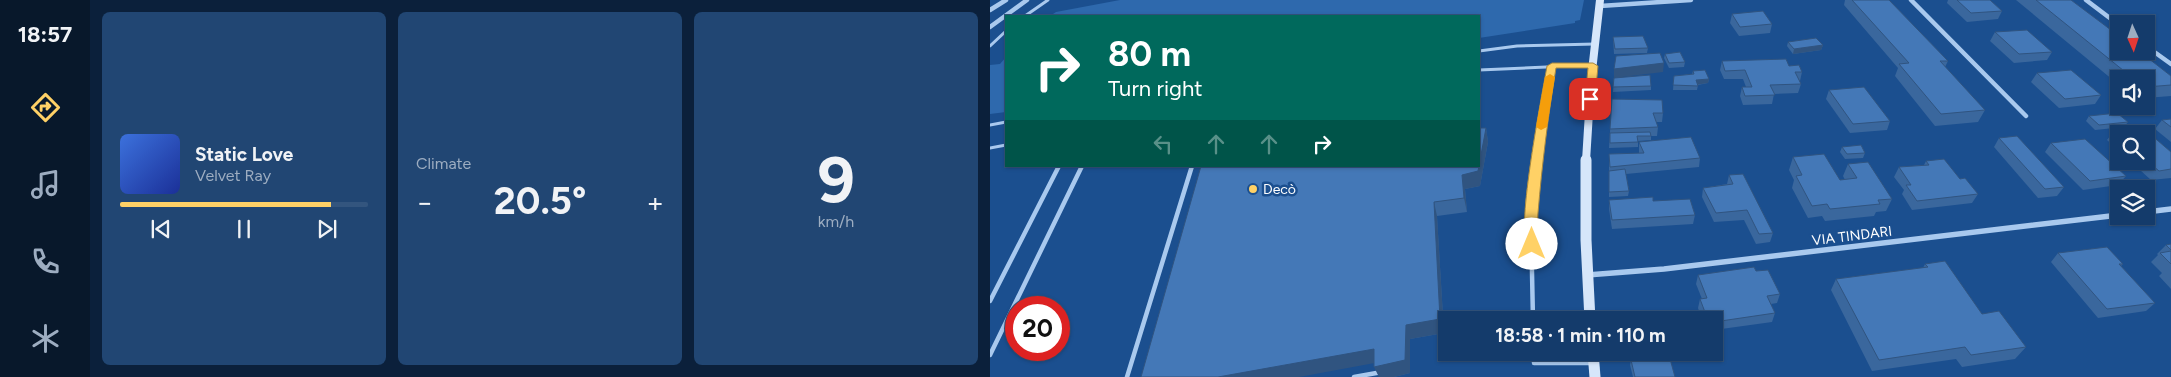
<!DOCTYPE html>
<meta charset="utf-8">
<style>
:root{--surface:#143b6b;--page:#214673;--text:#f1f3f6;--muted:#9dadc1;--line:#33557e;--accent:#ffd166}
body{margin:0;font-family:Figtree,sans-serif;background:var(--page);color:var(--text);height:100vh;display:flex;flex-direction:column;font-size:19px;white-space:nowrap}
*{box-sizing:border-box;margin:0}
p{font-size:16px;color:var(--muted)}
.icon{flex:none;width:28px;height:28px;fill:none;stroke:currentColor;stroke-width:2;stroke-linecap:round;stroke-linejoin:round}
.map{position:relative;flex:1;overflow:hidden}
.sheet{display:flex;flex-direction:column;gap:12px;padding:12px;background:#0b203b;width:900px}
.sheet>*{flex:none}
.hud{position:absolute;left:15px;top:15px;width:475px;height:152px;border-radius:0px;box-shadow:0 1px 4px #0004,0 0 0 1px var(--line);background:#00695c;color:#fff;overflow:hidden}
.needle{width:32px;rotate:177deg}
.buttons{position:absolute;left:1120px;top:15px;display:grid;gap:10px}
.buttons a{display:grid;place-items:center;width:45px;height:45px;border-radius:0px;background:var(--surface);box-shadow:0 1px 4px #0004,0 0 0 1px var(--line);font-size:25px}
.speed{position:absolute;left:15px;top:296px;display:flex;gap:10px;font-size:25px;font-weight:700;text-align:center}
.speed>*{display:grid;place-content:center;width:65px;height:65px;border-radius:50%;background:var(--surface);box-shadow:0 1px 4px #0004,0 0 0 1px var(--line);line-height:1}
.speed .limit{border:8px solid #d22;background:#fff;color:#111}
.pin{position:absolute;display:grid;place-items:center;width:42px;height:42px;color:#fff;margin:-21px;border-radius:10px;box-shadow:0 2px 8px #0006}
.me{position:absolute;width:55px;margin:-28px;rotate:0deg;stroke-linejoin:round;filter:drop-shadow(0 0 4px #0008)}
.turn{display:flex;align-items:center;gap:18px;height:105px;padding:0 20px;font-size:22px}
.turn .icon{width:65px;height:65px;stroke-width:2.5}
.turn b{display:block;font-size:35px;line-height:42px}
.lanes{display:flex;align-items:center;height:48px;padding:0 20px;background:#0003;justify-content:center;gap:25px;direction:ltr}
.lanes .off{opacity:.35}
.big{font-size:38px;font-weight:700;line-height:1.1}
.sheet .tile{flex:1;display:flex;flex-direction:column;justify-content:center;gap:8px;min-width:0;padding:0 18px;border-radius:8px;background:var(--page)}
.sheet .dial{align-items:center;gap:0}
.dial b{font-size:65px;line-height:1}
.song{display:flex;align-items:center;gap:15px}
.cover{width:60px;height:60px;border-radius:8px;background:linear-gradient(135deg,hsl(220 70% 55%),hsl(230 70% 35%))}
.played{height:5px;border-radius:2px;background:linear-gradient(90deg,var(--accent) 85%,var(--line) 85%)}
.keys{display:flex;justify-content:space-around;direction:ltr}
.heat{display:flex;justify-content:space-between;align-items:center;font-size:28px;direction:ltr}
.sheet .tiles{flex:1;display:grid;gap:12px;grid-template-columns:repeat(3,1fr)}
.trip{position:absolute;left:448px;top:311px;width:285px;height:50px;border-radius:0px;background:var(--surface);box-shadow:0 1px 4px #0004,0 0 0 1px var(--line);font-weight:700;line-height:50px;text-align:center}
main{display:flex;flex:1;min-height:0}
.tab-bar{display:flex;flex-direction:column;width:90px;justify-content:space-around;align-items:center;background:#08182b;color:var(--muted)}
.tab-bar .icon{width:35px;height:35px}
.tab-bar .on{color:var(--accent)}
.tab-bar b{font-size:22px;color:var(--text)}
.map>svg:first-child{display:block}
</style>
<main>
<nav class="tab-bar">
<b>18:57</b>
<svg class="icon on" aria-label="directions" viewBox="0 0 24 24"><path d="M12 3l9 9-9 9-9-9zM9 14v-3h6M13 9l2 2-2 2"/></svg>
<svg class="icon" aria-label="music" viewBox="0 0 24 24"><path d="M9 18V5l10-2v13"/><circle cx="6" cy="18" r="3"/><circle cx="16" cy="16" r="3"/></svg>
<svg class="icon" aria-label="phone" viewBox="0 0 24 24"><path d="M5 4h4l2 5-3 2q2 4 5 5l2-3 5 2v4C11 20 4 13 5 4z"/></svg>
<svg class="icon" aria-label="climate" viewBox="0 0 24 24"><path d="M12 3v18M4 7l16 10M4 17L20 7"/></svg>
</nav>
<section class="sheet">
<div class="tiles">
<div class="tile">
<div class="song"><i class="cover"></i><div><b>Static Love</b><p>Velvet Ray</p></div></div>
<div class="played"></div>
<div class="keys"><svg class="icon" aria-label="previous" viewBox="0 0 24 24"><path d="M18 5L8 12l10 7zM5 5v14"/></svg><svg class="icon" aria-label="pause" viewBox="0 0 24 24"><path d="M8 5v14M16 5v14"/></svg><svg class="icon" aria-label="next" viewBox="0 0 24 24"><path d="M6 5l10 7-10 7zM19 5v14"/></svg></div>
</div>
<div class="tile"><p>Climate</p>
<div class="heat"><a>−</a><b class="big">20.5°</b><a>+</a></div>
</div>
<div class="tile dial"><b>9</b><p>km/h</p></div>
</div>
</section>
<div class="map">
<svg width="1181" height="377" viewBox="0 0 1181 377">
<rect width="100%" height="100%" fill="#1b4f8f"/>
<g fill="#2e69ad">
<polygon points="130,0 594,0 590,20 585,21 585,23 489,38 489,16 60,16 66,12"/>
<polygon points="16,57 16,112 0,114 0,65 10,64"/>
</g>
<g fill="none" stroke-linecap="round" stroke-linejoin="round">
<g stroke="#a9c9ee" stroke-width="3">
<polyline points="35,16 58,0"/>
<polyline points="0,46 16,31"/>
<polyline points="489,51 527,46 605,44"/>
<polyline points="489,70 601,65"/>
<polyline points="0,125 16,122"/>
<polyline points="0,148 16,145"/>
<polyline points="547,161 562,66"/>
</g>
<g stroke="#a9c9ee" stroke-width="4.5">
<polyline points="0,301 69,166"/>
<polyline points="543,320 541,225 547,160"/>
<polyline points="544,352 544,363 602,363"/>
<polyline points="0,355 92,166"/>
<polyline points="137,377 202,166"/>
<polyline points="364,377 392,372"/>
</g>
<g stroke="#a9c9ee" stroke-width="4.5">
<polyline points="921,0 1036,116"/>
<polyline points="1096,0 1129,25"/>
<polyline points="610,6 701,0"/>
<polyline points="0,10 16,0"/>
<polyline points="0,27 37,0"/>
<polyline points="1156,46 1181,64"/>
</g>
<g stroke="#a9c9ee" stroke-width="5.5">
<polyline points="1156,212 1181,209"/>
<polyline points="597,275 674,269 1129,215"/>
</g>
<polyline stroke="#d6e6fa" stroke-width="8" points="596,161 601,80 610,0"/>
<g stroke="#d6e6fa" stroke-width="11">
<polyline points="596,160 596,240 600,320"/>
<polyline points="603,352 605,377"/>
</g>
</g>
<g fill="#3a679d">
<polygon points="855,0 899,0 958,61 955,67 995,110 988,122 945,126 905,76 908,68 854,5"/>
<polygon points="958,0 1000,0 1012,11 1008,19 977,22 957,3"/>
<polygon points="1026,0 1081,0 1181,76 1181,96 1156,98 1156,79 1129,79 1129,85"/>
<polygon points="742,14 782,24 780,33 749,36 740,23"/>
<polygon points="1005,32 1062,52 1057,60 1024,63 1000,41"/>
<polygon points="623,37 658,48 657,53 624,54"/>
<polygon points="798,42 833,45 831,50 803,54 797,46"/>
<polygon points="675,54 695,62 694,67 679,68 674,58"/>
<polygon points="732,61 799,66 812,72 810,81 809,81 811,84 808,93 784,94 782,104 753,105 750,96 752,87 756,87 753,79 734,79 730,70"/>
<polygon points="703,71 719,79 718,83 708,85 707,90 683,90 684,76 702,74"/>
<polygon points="1047,73 1111,95 1105,104 1069,108 1041,82"/>
<polygon points="624,78 661,86 661,90 623,92"/>
<polygon points="839,90 900,121 897,130 860,133 836,99"/>
<polygon points="622,99 673,113 672,122 666,122 668,127 667,136 661,136 661,140 648,141 648,147 619,148"/>
<polygon points="1099,116 1138,122 1134,127 1105,130 1096,121"/>
<polygon points="1181,119 1181,142 1165,129 1172,120"/>
<polygon points="496,128 498,142 490,186 475,189 477,212 447,216 454,333 420,339 420,373 404,377 389,377 384,363 211,166"/>
<polygon points="1153,128 1181,152 1181,178 1161,180 1140,161 1156,161 1156,134 1129,134 1129,151 1117,140 1124,131"/>
<polygon points="1009,138 1074,187 1067,196 1048,198 1004,147"/>
<polygon points="649,142 710,158 709,167 636,174 639,191 638,196 619,197 619,154 649,153"/>
<polygon points="1061,143 1136,176 1128,185 1093,190 1055,152"/>
<polygon points="852,147 875,153 873,158 855,159 850,152"/>
<polygon points="803,157 850,180 855,180 853,176 858,164 902,199 896,211 886,212 884,216 835,221 832,216 818,218 802,188 804,180 799,170"/>
<polygon points="936,161 970,179 988,194 982,203 922,210 912,194 914,190 904,177 909,167 934,165"/>
<polygon points="739,175 783,233 780,242 766,244 754,220 724,222 712,197 713,188 737,184"/>
<polygon points="619,200 663,201 705,215 703,224 622,229 619,209"/>
<polygon points="1181,244 1181,289 1169,276 1172,273 1161,262 1168,255 1167,254 1176,245"/>
<polygon points="1068,253 1133,264 1131,266 1165,303 1156,311 1108,318 1061,262"/>
<polygon points="935,264 992,314 1036,347 1025,359 972,367 966,359 882,371 841,290 846,279 933,268"/>
<polygon points="766,271 790,294 787,303 781,304 785,313 782,322 724,330 724,320 712,320 708,308 710,299 712,299 706,284 708,275"/>
<polygon points="641,360 685,377 643,377 640,365"/>
</g>
<g fill="#305480">
<polygon points="833,45 831,50 803,54 804,49"/>
<polygon points="674,63 673,72 624,78 624,69"/>
<polygon points="719,79 718,83 705,85 706,80"/>
<polygon points="496,128 498,142 490,186 475,189 477,212 474,198 472,175"/>
<polygon points="444,202 447,216 454,333 420,339 420,373 404,377 389,377 384,367 416,325"/>
<polygon points="384,349 390,362 309,377 228,377"/>
</g>
<g fill="#4478b7" stroke="#305480">
<polygon points="862,0 899,0 958,61 950,61 995,110 951,114 909,64 919,63"/>
<polygon points="967,0 1000,0 1012,11 981,13"/>
<polygon points="1046,0 1081,0 1129,36 1129,51 1149,51 1181,76 1181,85 1156,87 1156,79 1144,79"/>
<polygon points="773,11 782,24 750,27 742,14"/>
<polygon points="1037,30 1062,52 1029,54 1005,32"/>
<polygon points="653,36 658,48 625,49 623,37"/>
<polygon points="826,38 833,45 804,49 798,42"/>
<polygon points="690,52 695,62 679,63 675,54"/>
<polygon points="670,53 674,63 624,69 626,56"/>
<polygon points="796,59 799,66 809,65 812,72 805,72 811,84 780,85 785,95 755,96 752,87 762,87 755,70 735,71 732,61"/>
<polygon points="715,70 719,79 706,80 708,86 683,85 684,76 704,74 703,71"/>
<polygon points="1081,70 1111,95 1075,99 1047,73"/>
<polygon points="660,75 661,86 623,87 624,78"/>
<polygon points="874,87 900,121 863,124 839,90"/>
<polygon points="622,99 672,100 673,113 663,113 668,127 620,129"/>
<polygon points="1127,113 1138,122 1109,125 1099,116"/>
<polygon points="1181,119 1181,127 1172,120"/>
<polygon points="489,128 496,128 488,171 472,175 474,198 444,202 450,319 416,325 415,360 384,367 384,349 228,377 151,377 211,166 489,166"/>
<polygon points="1153,128 1181,152 1181,169 1169,171 1156,160 1156,134 1129,134 1129,136 1124,131"/>
<polygon points="660,132 661,136 647,136 648,142 620,143 620,133"/>
<polygon points="1027,136 1074,187 1055,189 1009,138"/>
<polygon points="701,137 710,158 620,167 619,154 654,153 649,142"/>
<polygon points="1095,139 1136,176 1100,181 1061,143"/>
<polygon points="871,145 875,153 857,154 852,147"/>
<polygon points="834,154 850,180 867,178 858,164 878,162 902,199 888,200 890,204 840,209 837,204 822,206 806,176 812,175 803,157"/>
<polygon points="954,159 970,179 975,178 988,194 927,201 916,185 921,185 909,167 939,165 936,161"/>
<polygon points="635,169 639,191 619,192 619,171"/>
<polygon points="753,174 783,233 769,234 757,210 726,213 713,188 743,184 739,175"/>
<polygon points="663,197 663,201 700,199 705,215 622,220 619,200"/>
<polygon points="1181,244 1181,250 1176,245"/>
<polygon points="1117,247 1133,264 1129,264 1165,303 1117,309 1068,253"/>
<polygon points="1181,251 1181,264 1170,253"/>
<polygon points="955,261 992,314 1009,311 1036,347 981,355 975,347 889,360 846,279 938,267 935,264"/>
<polygon points="764,267 766,271 778,270 790,294 777,296 785,313 724,322 724,320 718,320 710,299 717,298 708,275"/>
<polygon points="679,355 685,377 645,377 641,360"/>
</g>
<path fill="#ffd166" stroke="#a68842" d="M603,63L608,66L605,99L600,102L595,99L598,68H566C558,117 552,164 548,213C547,223 551,239 546,247H537C526,227 552,95 557,66L562,63Z"/>
<polygon fill="#f59e0b" points="560,74 565,77 557,127 551,130 546,127 555,77"/>
<circle fill="#ffd166" stroke="#1b4f8f" stroke-width="2" cx="263" cy="189" r="5"/>
<g text-anchor="middle" dominant-baseline="central" stroke-width="5" stroke-linejoin="round" paint-order="stroke">
<g font-size="14" fill="#fff" stroke="#1b4f8f" text-anchor="start">
<text x="273" y="189">Decò</text>
</g>
<g font-size="14" fill="#fff" stroke="#1b4f8f">
<text transform="translate(862 236) rotate(-7)">VIA TINDARI</text>
</g>
</g>
</svg>
<div class="buttons">
<a><svg class="needle" viewBox="-14 -14 28 28"><path d="M0-13l5 13h-10z" fill="#e53935"/><path d="M0 13l5-13h-10z" fill="#9dadc1"/></svg></a>
<a><svg class="icon" aria-label="sound" viewBox="0 0 24 24"><path d="M4 9h4l5-4v14l-5-4H4zM17 9q2 3 0 6"/></svg></a>
<a><svg class="icon" aria-label="search" viewBox="0 0 24 24"><circle cx="10" cy="10" r="6"/><path d="M15 15l6 6"/></svg></a>
<a><svg class="icon" aria-label="layers" viewBox="0 0 24 24"><path d="M12 4l9 5-9 5-9-5zM3 14l9 5 9-5"/></svg></a>
</div>
<div class="speed"><div class="limit">20</div></div>
<div class="pin" style="left:600px;top:99px;background:#d93025"><svg class="icon" aria-label="arrive" viewBox="0 0 24 24"><path d="M6 21V4h12l-3 4 3 4H6"/></svg></div>
<svg class="me" style="left:542px;top:244px" viewBox="-20 -20 40 40"><circle r="19" fill="#fff"/><path d="M0-13L10 11 0 6-10 11z" fill="#ffd166"/></svg>
<div class="trip">18:58 · 1 min · 110 m</div>
<div class="hud">
<div class="turn"><svg class="icon" aria-label="right" viewBox="0 0 24 24"><path d="M7 20v-9h11M14 6l5 5-5 5"/></svg><div><b>80 m</b>Turn right</div></div>
<div class="lanes"><svg class="icon off" aria-label="left" viewBox="0 0 24 24"><path d="M17 20v-9H6M10 6l-5 5 5 5"/></svg><svg class="icon off" aria-label="ahead" viewBox="0 0 24 24"><path d="M12 20V5M6 11l6-6 6 6"/></svg><svg class="icon off" aria-label="ahead" viewBox="0 0 24 24"><path d="M12 20V5M6 11l6-6 6 6"/></svg><svg class="icon" aria-label="right" viewBox="0 0 24 24"><path d="M7 20v-9h11M14 6l5 5-5 5"/></svg></div>
</div>
</div>
</main>
